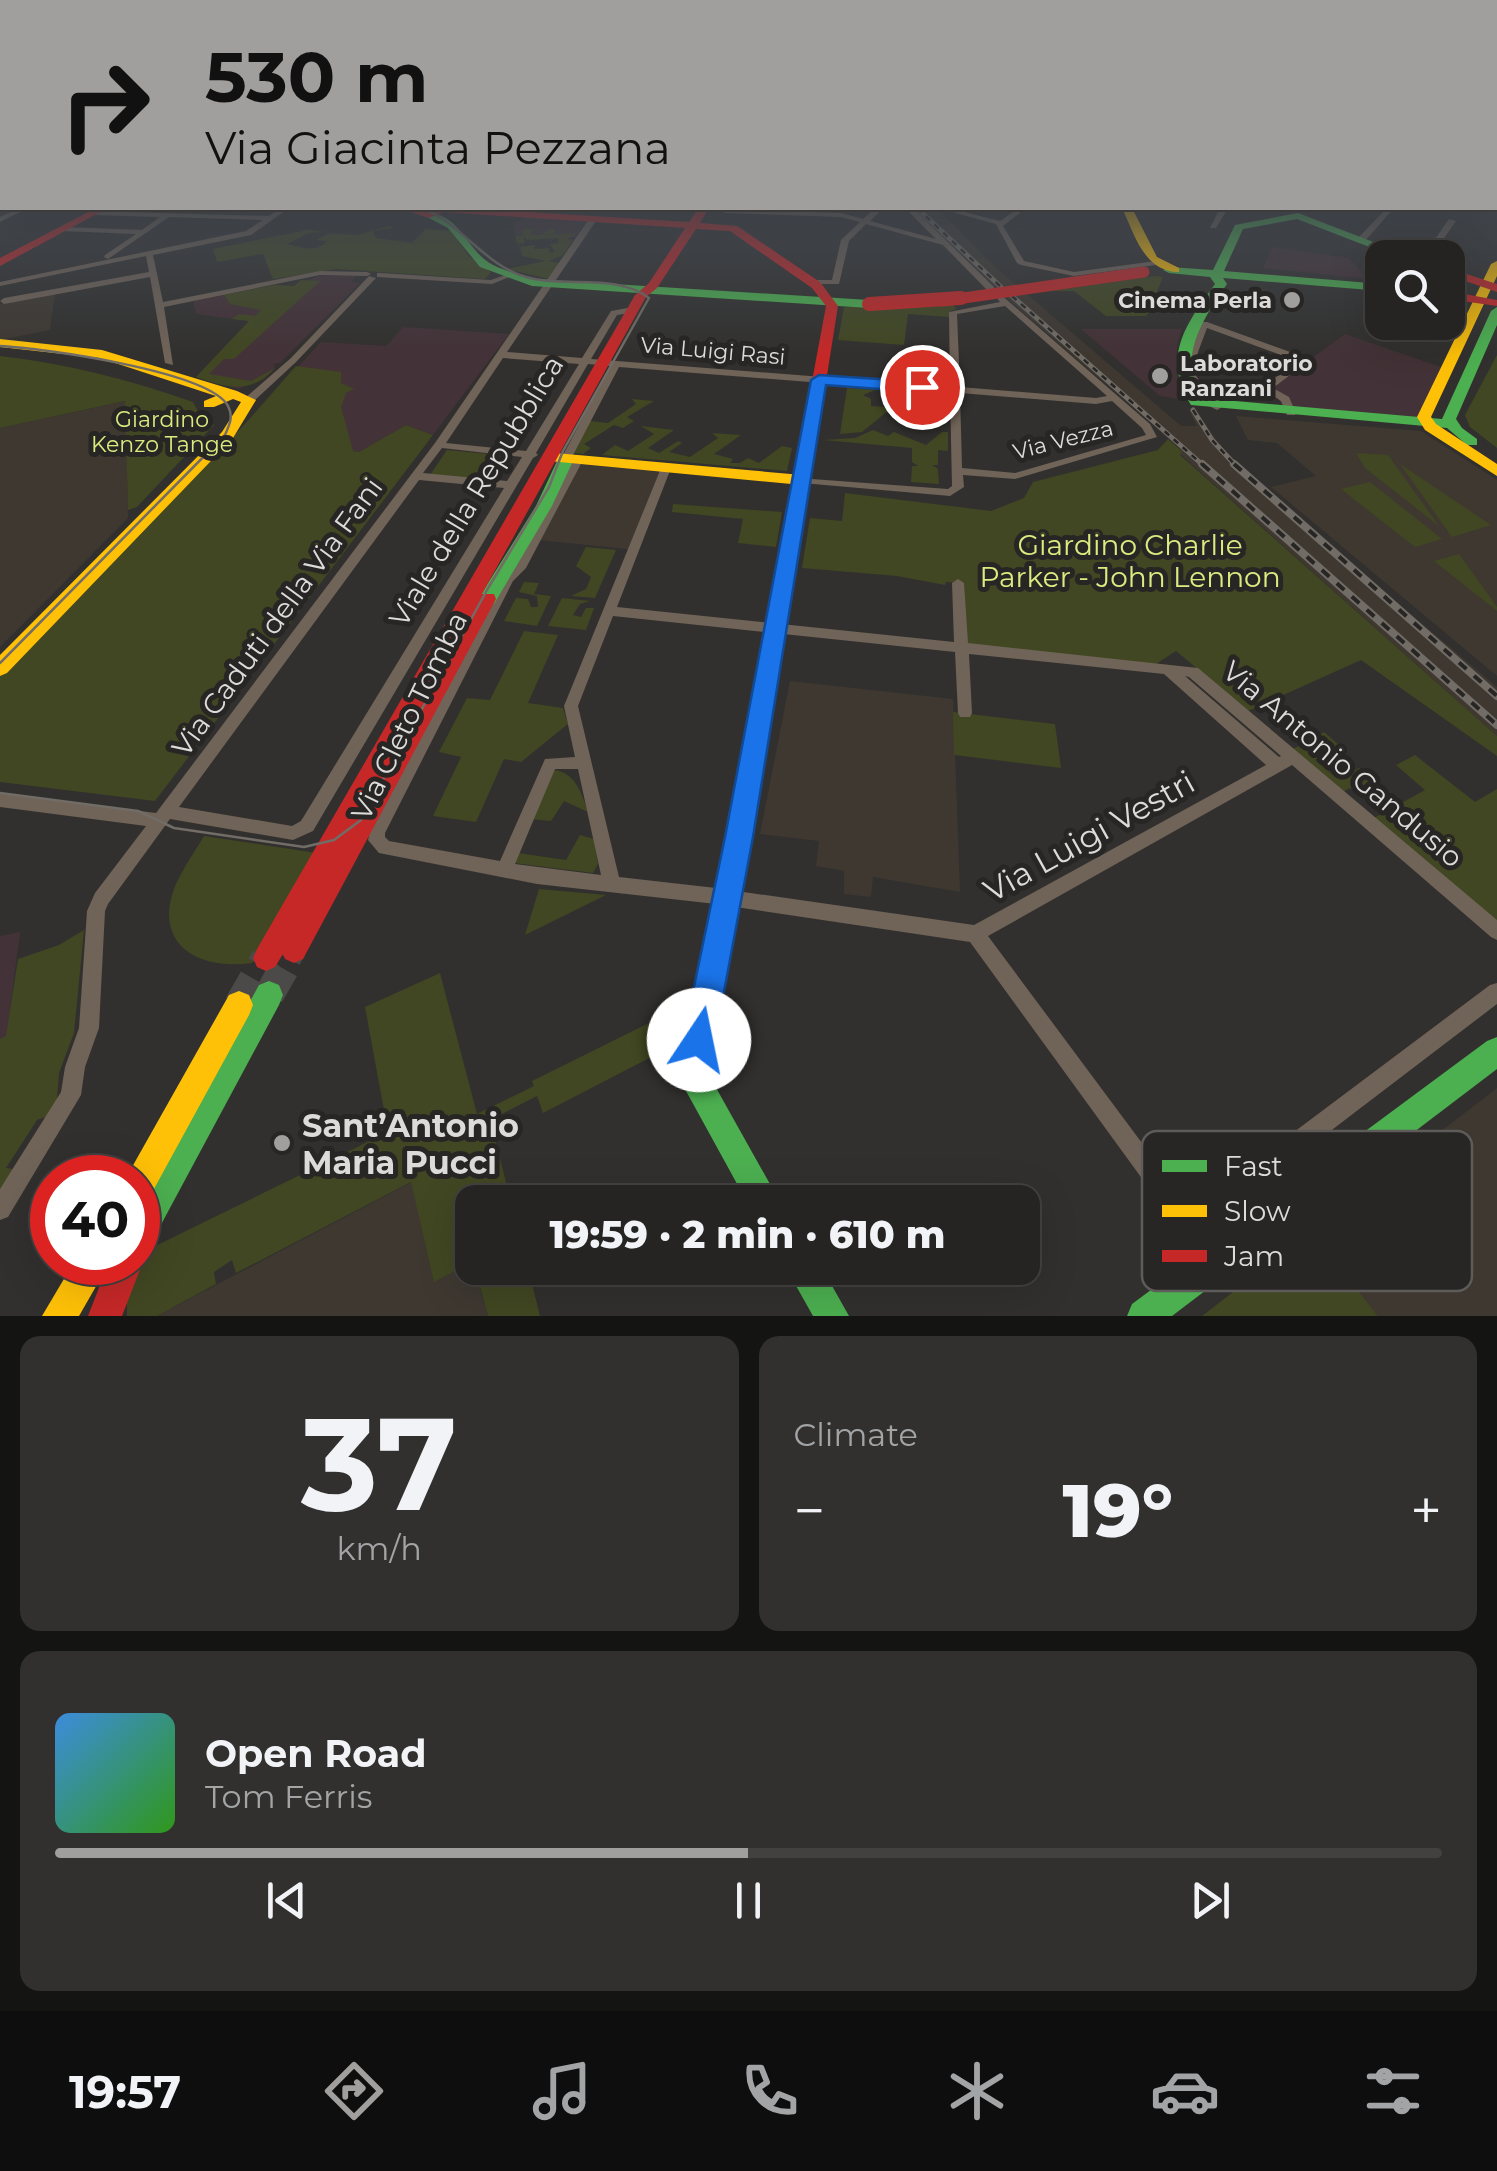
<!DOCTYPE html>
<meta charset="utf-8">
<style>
:root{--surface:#252422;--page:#31302f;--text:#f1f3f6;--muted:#a3a4a5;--line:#424140;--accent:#a09f9d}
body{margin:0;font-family:Montserrat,sans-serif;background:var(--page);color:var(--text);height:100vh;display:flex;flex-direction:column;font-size:38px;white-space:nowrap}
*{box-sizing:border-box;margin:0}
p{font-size:32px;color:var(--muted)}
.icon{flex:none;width:55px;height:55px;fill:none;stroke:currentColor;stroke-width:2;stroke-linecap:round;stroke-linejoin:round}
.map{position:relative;height:1316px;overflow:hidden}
.drawer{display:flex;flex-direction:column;gap:20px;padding:20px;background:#141413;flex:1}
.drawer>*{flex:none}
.hud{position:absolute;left:0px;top:0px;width:1498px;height:210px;box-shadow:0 10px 40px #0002,0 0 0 2px var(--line);background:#a09f9d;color:#111;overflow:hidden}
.controls{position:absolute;left:1365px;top:240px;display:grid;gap:20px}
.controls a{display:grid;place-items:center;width:100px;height:100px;border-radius:20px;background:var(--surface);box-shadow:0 10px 40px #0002,0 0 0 2px var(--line);font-size:50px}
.speed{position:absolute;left:30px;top:1155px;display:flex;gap:20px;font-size:50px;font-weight:700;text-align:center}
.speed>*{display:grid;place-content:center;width:130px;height:130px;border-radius:50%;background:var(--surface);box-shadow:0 10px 40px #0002,0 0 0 2px var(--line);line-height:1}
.speed .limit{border:15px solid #d22;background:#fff;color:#111}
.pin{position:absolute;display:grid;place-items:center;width:85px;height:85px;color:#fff;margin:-42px;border:5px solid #fff;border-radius:50%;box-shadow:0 2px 10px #0007}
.me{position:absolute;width:110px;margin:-55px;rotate:11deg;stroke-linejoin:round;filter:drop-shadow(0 0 8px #0008)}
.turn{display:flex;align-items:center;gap:35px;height:210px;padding:0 40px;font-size:45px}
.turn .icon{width:130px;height:130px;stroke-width:2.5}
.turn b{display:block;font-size:70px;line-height:85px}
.big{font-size:75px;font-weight:800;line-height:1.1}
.drawer .widget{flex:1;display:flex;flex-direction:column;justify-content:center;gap:15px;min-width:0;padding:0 35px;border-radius:20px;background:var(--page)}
.drawer .dial{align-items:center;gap:0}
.dial b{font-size:130px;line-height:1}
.song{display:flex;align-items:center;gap:30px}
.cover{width:120px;height:120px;border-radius:15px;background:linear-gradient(135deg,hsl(210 70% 55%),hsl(110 70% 35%))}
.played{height:10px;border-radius:5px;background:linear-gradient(90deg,var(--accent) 50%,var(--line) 50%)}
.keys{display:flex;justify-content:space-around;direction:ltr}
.heat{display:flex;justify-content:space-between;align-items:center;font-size:55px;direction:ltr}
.drawer .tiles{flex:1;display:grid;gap:20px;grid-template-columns:1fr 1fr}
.widget:last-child{grid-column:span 2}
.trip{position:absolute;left:455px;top:1185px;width:585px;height:100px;border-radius:20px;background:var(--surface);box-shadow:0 10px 40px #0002,0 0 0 2px var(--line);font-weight:800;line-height:100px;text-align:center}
.menu{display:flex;height:160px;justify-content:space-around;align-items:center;background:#0f0e0e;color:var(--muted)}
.menu .icon{width:70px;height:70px}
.menu .active{color:var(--accent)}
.menu b{font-size:45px;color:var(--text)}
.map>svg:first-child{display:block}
</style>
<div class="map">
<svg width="1497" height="1316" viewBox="0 0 1497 1316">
<rect width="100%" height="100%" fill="#31302e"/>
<g fill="#3e3831">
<polygon points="914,208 937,208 994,266 1181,426 1197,426 1189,410 1196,410 1217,441 1257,484 1497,687 1497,736 1180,454 1182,450 995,288"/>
<polygon points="55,293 50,330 0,340 0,304"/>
<polygon points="126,401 128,518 0,647 0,428"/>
<polygon points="1236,416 1421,431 1497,480 1497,676 1271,487 1316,476 1277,443 1248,440"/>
<polygon points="579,463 659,472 666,476 636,550 539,540"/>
<polygon points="790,681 953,699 960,892 873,877 871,897 844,894 844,871 816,866 819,841 760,834"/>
<polygon points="1497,1088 1497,1316 1378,1316 1339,1267 1331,1245 1316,1228"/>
<polygon points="412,1182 434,1281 472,1262 488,1316 157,1316"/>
</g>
<g fill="#433237">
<polygon points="523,217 586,220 575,238 529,234 515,236 514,224"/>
<polygon points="1272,247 1349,258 1369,279 1263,268"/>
<polygon points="357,275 351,282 360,283 280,363 274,364 275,368 264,379 238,389 196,377 249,321 196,314 193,301 275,285 294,286 318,276"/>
<polygon points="403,327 509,334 433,435 406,425 359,452 244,425 321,342 386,346"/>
<polygon points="1081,329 1182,329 1177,345 1176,372 1185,400 1160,396"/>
<polygon points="1345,334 1441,367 1417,418 1285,408 1270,389"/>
<polygon points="20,932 5,1049 0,1051 0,936"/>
</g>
<g fill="#414722">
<path d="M390,226L392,228L373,231L376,238L412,243L426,229L451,231L469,256L491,272L485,279L336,269L273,279L263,254L217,262L213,249L307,230L325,232L309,233L287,244C300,247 315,254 327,241L316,240L330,233L357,235Z"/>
<polygon points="525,228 534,229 530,234 541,235 549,229 555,230 553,234 577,233 567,239 573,240 562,256 548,261 559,263 549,279 507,269 546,261 522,256 520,247 535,245 534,249 549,248 550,253 555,252 550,244 558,243 558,238 527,240 523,235 525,243 517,244 515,236 521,236"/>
<polygon points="1154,276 1163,277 1153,301 1156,303 1146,316 1106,316 1074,291 1051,291"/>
<path d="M301,280L320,281L234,359H224L209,374L251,381L275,368C251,395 227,388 196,377L249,321L232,319L239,314L255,316L261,310L230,304L224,295L275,285L294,286Z"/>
<polygon points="952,304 957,309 950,311 949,317 908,314 904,345 838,340 844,307"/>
<polygon points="1497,355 1497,448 1470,427 1465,415"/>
<path d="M0,356C68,364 128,379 193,402L200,415L214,425L137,507L128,510L125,401L0,428Z"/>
<polygon points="296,366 341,372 341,383 354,389 346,393 341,407 353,451 359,452 406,425 433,435 155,801 0,782 0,676 244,425"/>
<polygon points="847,388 875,390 863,395 871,399 871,406 884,407 885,400 894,397 899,402 862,432 840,434"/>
<polygon points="632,399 654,401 627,417 634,421 623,428 614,425 584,444 591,448 583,454 573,453 590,421 608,423 636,404"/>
<polygon points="641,426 674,430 648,448 659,453 678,441 682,443 669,452 690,457 718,438 712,433 741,435 714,454 733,459 730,463 740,463 748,458 759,463 782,446 792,448 787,471 602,455 615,445 628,451 654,434"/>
<polygon points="873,430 888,436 894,432 926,445 942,432 948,432 948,451 938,450 938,465 932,465 938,469 939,484 911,482 912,466 918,466 912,462 912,448 823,440 855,438"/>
<polygon points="1168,439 1182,451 1180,455 1497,736 1497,756 1361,660 1248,711 1176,651 1156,664 966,646 962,583 946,582 945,585 897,576 802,568 810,518 842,521 845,493 991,511 1024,498 1033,482 1158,450"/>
<polygon points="447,450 509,456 493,482 430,475"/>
<polygon points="1356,453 1388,455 1439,526 1365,468"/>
<polygon points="1400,464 1491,525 1452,537"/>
<polygon points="1370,482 1442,539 1415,547 1341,489"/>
<polygon points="673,504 782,512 776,547 738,543 743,519 672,512"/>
<polygon points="586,547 616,550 595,598 571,596 586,589 591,577 576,566"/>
<polygon points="1459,554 1497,607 1497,611 1434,561"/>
<polygon points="524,582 539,583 534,594 551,596 537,626 504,621 516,598 528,599 531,607 538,607 537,596 519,592"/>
<polygon points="562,598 590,601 580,604 573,615 581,617 586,608 594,608 586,630 548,626"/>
<polygon points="524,631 558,635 528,703 563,708 568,724 521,762 504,759 476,822 433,816 461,757 439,752 467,698 490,700"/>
<polygon points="953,712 1055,724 1061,768 954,755"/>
<polygon points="1324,732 1339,745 1315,760 1338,779 1359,768 1380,784 1360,796 1350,788 1343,792 1293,749"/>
<polygon points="1415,755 1475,802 1497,789 1497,923 1374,818 1425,790 1396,765"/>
<path d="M554,770C575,772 582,794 588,812L564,801L551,821L531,819Z"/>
<polygon points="580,835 594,839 598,864 593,873 514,863 518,853 566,860"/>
<path d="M204,836L317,853L252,963C198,971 151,944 176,884C184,867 195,851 204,836Z"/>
<polygon points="539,889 606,895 525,935"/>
<polygon points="84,930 74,1033 59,1073 57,1099 51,1115 37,1120 6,1168 13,1169 0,1189 0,1039 6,1036 18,959 59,945"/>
<polygon points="440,973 477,1114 534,1086 532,1081 649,1023 661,1052 543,1113 537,1096 490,1120 511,1202 472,1202 472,1262 434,1282 411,1182 236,1273 232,1260 214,1272 216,1284 157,1316 127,1316 127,1289 145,1251 388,1132 365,1007"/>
<polygon points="1316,1228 1331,1245 1339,1267 1378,1316 1202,1316"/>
<polygon points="475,1268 528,1268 540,1316 488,1316"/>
</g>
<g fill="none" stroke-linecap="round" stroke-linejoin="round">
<polyline stroke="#4b4a48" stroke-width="24" stroke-dasharray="24 11" stroke-linecap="butt" points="289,959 294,950"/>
<g stroke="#4b4a48" stroke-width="30" stroke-dasharray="30 15" stroke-linecap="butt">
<polyline points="269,995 291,956"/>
<polyline points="239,1005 266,958"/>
</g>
<g fill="#706358" fill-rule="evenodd">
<polygon points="0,182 2,182 2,186 0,187"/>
<rect x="0" y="196" width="2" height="4"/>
<polygon points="19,208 28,208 0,222 0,217"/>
<polygon points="281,208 289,208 251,235 153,255 163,302 320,271 367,272 371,274 367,276 320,275 164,307 173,365 165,363 150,277 4,304 0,301 4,298 149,272 146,256 0,286 0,282 246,231 263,220 169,217 108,259 104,257 105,255 136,234 63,231 59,229 63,227 142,230 160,217 92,215 88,213 89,211 269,216"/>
<polygon points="875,208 883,208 870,221 936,239 905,208 913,208 994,287 994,291 988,291 943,245 866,224 849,241 839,284 810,284 809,282 813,280 832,280 841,240 860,222 841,217 725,213 721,211 725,209 841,213 863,219"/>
<polygon points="938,208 948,208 1000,221 1019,208 1026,208 1003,226 1024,261 1074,272 1156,261 1160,263 1156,265 1074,276 1021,265 1017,263 996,224"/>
<polygon points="1220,208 1228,208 1216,228 1210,228"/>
<polygon points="1387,208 1394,208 1364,242 1358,242 1358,238"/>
<path d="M591,216L598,218L507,352L582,358L611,311L633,307L636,308V312L617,315L591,359L950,387L949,312L1000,302L996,297L1000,294L1150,424L1157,437L1015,479L963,475L964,487L950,496L802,483L796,480L798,478L948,489L952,486L950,393L619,367L571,459L566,462L561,459L610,366L588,364L536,453L538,455L533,458L313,831L293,840L170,819L108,904L105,911L99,1028L85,1067L81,1095L8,1217L0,1220V1189L61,1092L65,1067L79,1028L87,911L95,893L146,826L0,807V793L156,813L435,443ZM1005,306L1107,396L1096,398L960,387L957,314ZM503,358L579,364L526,451L446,443ZM960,393L1096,404L1112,401L1142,428L1146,435L1015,473L962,468ZM442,448L522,457L507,481L423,473ZM419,480L504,488L301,821L292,826L179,807Z"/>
<polygon points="1449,219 1456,221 1430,258 1422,258"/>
<polygon points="380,273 491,280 508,274 512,276 492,284 377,277 377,273"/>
<polygon points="369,276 376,278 296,362 253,402 245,402 245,398 291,358"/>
<polygon points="1201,322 1207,322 1307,358 1307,362 1273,388 1289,397 1296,413 1295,415 1287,415 1281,401 1262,388 1297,361 1207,328 1198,352 1194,373 1213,400 1222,407 1217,410 1205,404 1184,373 1188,352"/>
<path d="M578,457L583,460L526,568L513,581L385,833V837L389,841L500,861L545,759L575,757L564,706L661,468L666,465L671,468L617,607L954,642L952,583L958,579L964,583L968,643L1198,668L1497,920V940L1491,937L1292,765L988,936L1223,1252L1226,1260L1223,1268L1215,1271L1207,1268L970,942L716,904L537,884L379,853L368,840L371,827L502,579L515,565L573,460ZM613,616L955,652L958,713L960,717H970L972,713L969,654L1164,674L1266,765L974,925L716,888L619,877L578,706ZM1185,676L1189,677L1281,756L1279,757ZM555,769H578L601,875L515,864Z"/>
<polygon points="1497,983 1497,1004 1278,1171 1291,1211 1288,1219 1280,1222 1272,1219 1255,1167 1258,1159 1490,985"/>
</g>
<g fill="#4caf50" fill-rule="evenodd">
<path d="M427,213C459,214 465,246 488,262C499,270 520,274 534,279L869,300L875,304L869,308L532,286L480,267L448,228L427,217Z"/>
<path d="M1298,213L1415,258H1398L1297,219L1243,229L1224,271L1382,284V291L1223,278L1227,284C1203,319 1177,357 1201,398L1442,419L1491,311L1497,307V325L1456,419L1462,428L1477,439V445H1467L1447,428L1191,405C1161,357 1186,324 1215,284L1210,277L1169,273L1163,270L1169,267L1213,270L1235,225Z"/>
<polygon points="807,446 815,451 713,1040 710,1077 780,1202 747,1202 680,1080 685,1040 799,451"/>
<polygon points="566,454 574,459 552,506 494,604 480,604 478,599 536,506 558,459"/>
<polygon points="269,981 279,985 283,995 279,1005 149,1247 138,1252 138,1205 259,985"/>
<polygon points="1497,1037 1497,1069 1172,1316 1127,1316 1132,1304 1487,1041"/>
<polygon points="786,1268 822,1268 849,1316 813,1316"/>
</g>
<g fill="#ffc107" fill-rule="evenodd">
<path d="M1122,208H1132L1157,257L1179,268V272C1144,272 1135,235 1122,208Z"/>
<polygon points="1497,261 1497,276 1431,417 1436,424 1497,464 1497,476 1425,430 1417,417 1491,264"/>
<polygon points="0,339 102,350 237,391 256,400 233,438 7,673 0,676 0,655 222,432 241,402 233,399 214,407 204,407 204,401 216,396 100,358 0,347"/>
<polygon points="555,453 802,475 810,480 802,485 549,461 547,458"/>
<polygon points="239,991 249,995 253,1005 249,1015 149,1198 138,1203 138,1178 127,1176 229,995"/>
<polygon points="74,1262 110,1262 79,1316 42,1316"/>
</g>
<g fill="#c62828" fill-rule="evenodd">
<polygon points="96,208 108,208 0,266 0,258"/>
<polygon points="399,208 428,211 436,208 466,208 689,222 699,208 709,208 700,223 737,226 820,282 838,306 815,451 807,456 799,451 826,306 812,288 730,231 696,229 657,288 646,297 482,594 494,594 496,599 303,959 294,963 285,959 283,954 275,967 266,971 257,967 253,958 257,949 635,295 649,283 685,228 443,212 429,218"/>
<polygon points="1448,268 1497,284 1497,292 1448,275"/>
<polygon points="1448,291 1497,300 1497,306 1448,299"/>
<polygon points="138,1250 143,1262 122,1316 88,1316 109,1262 138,1262"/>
</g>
<g stroke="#716c65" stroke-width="2.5">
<path d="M0,346C41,348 209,371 228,406C234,417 229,425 225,435L0,663"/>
<path d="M0,793L138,811L174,828L304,847L334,840L361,820L487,590L549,487L563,451L649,298C617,273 564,288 526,277C484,265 462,224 422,208"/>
</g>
<defs>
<g id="rail-far1">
<polyline points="917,208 1001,287"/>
<polyline points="1012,296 1205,467"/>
<polyline points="1193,410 1212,440 1237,467"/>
</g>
<g id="rail">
<polyline points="1202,464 1497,725"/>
<polyline points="1234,464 1497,696"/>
</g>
</defs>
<use href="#rail-far1" stroke="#716c65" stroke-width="5"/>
<use href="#rail" stroke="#716c65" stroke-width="8"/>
<use href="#rail-far1" stroke="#282624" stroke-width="2.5" stroke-dasharray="6" stroke-linecap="butt"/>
<use href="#rail" stroke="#282624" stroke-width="4" stroke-dasharray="10" stroke-linecap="butt"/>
<polyline stroke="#c62828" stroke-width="11" points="943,301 1144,272"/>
<polyline stroke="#c62828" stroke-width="14" points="869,304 961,298"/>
</g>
<linearGradient id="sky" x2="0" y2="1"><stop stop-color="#1b1a19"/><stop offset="0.48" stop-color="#484e57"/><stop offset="1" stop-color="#484e57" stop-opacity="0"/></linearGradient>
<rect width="1497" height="355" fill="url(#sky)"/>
<polygon fill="#1a73e8" stroke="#114b97" stroke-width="2.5" points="819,375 922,382 930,387 922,392 826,385 753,837 715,1040 710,1051 699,1056 688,1051 683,1040 725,837 811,380"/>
<g fill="#a09f9d" stroke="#282624" stroke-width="4">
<circle cx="1292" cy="300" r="10"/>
<circle cx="1160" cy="376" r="10"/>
<circle cx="282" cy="1143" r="10"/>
</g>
<g text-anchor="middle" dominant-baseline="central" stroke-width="10" stroke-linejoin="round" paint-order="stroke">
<g font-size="22" font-weight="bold" fill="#dcdbd9" stroke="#282624" text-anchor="end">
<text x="1272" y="300">Cinema Perla</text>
<text x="1180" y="363" text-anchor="start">Laboratorio<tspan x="1180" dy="25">Ranzani</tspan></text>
</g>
<g font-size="22" fill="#dcdbd9" stroke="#282624">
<text transform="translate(713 351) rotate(5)">Via Luigi Rasi</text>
<text transform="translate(1063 440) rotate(-14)">Via Vezza</text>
</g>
<g font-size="22" fill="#daec80" stroke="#282624">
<text x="162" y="419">Giardino<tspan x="162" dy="25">Kenzo Tange</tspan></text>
</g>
<g font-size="28" fill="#dcdbd9" stroke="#282624">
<text transform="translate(476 491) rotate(-59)">Viale della Repubblica</text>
<text transform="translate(277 617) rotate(-54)">Via Caduti della Via Fani</text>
<text transform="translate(409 716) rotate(-64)">Via Cleto Tomba</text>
<text transform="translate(1343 764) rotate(40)">Via Antonio Gandusio</text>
</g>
<g font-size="28" fill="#daec80" stroke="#282624">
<text x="1130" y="545">Giardino Charlie<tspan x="1130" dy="32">Parker - John Lennon</tspan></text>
</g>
<g font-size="32" fill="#dcdbd9" stroke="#282624">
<text transform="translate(1089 836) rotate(-29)">Via Luigi Vestri</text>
</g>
<g font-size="32" font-weight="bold" fill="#dcdbd9" stroke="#282624" text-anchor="start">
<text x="302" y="1125">Sant’Antonio<tspan x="302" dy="37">Maria Pucci</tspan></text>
</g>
</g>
<rect x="1142" y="1131" width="330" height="160" rx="15" fill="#282624" stroke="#5e5c5a" stroke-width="2.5"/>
<rect x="1162" y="1160" width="45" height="12" fill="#4caf50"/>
<rect x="1162" y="1205" width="45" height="12" fill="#ffc107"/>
<rect x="1162" y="1250" width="45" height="12" fill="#c62828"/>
<g font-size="28" fill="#dcdbd9">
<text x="1224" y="1176">Fast</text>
<text x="1224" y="1221">Slow</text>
<text x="1224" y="1266">Jam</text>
</g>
</svg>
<div class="controls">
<a><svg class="icon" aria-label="search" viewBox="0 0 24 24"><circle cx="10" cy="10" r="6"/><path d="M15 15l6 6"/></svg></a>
</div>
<div class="speed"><div class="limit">40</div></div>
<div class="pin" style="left:922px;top:387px;background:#d93025"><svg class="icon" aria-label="arrive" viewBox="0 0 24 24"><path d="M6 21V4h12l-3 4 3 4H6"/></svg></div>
<svg class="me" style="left:699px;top:1040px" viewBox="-20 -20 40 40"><circle r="19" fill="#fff"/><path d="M0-13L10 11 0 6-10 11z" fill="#1a73e8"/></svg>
<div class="trip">19:59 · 2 min · 610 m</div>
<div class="hud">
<div class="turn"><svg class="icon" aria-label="right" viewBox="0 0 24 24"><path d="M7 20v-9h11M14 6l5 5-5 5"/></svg><div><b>530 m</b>Via Giacinta Pezzana</div></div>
</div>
</div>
<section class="drawer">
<div class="tiles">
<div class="widget dial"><b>37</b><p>km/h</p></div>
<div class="widget"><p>Climate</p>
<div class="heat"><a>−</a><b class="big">19°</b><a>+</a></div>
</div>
<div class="widget">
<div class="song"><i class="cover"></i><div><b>Open Road</b><p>Tom Ferris</p></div></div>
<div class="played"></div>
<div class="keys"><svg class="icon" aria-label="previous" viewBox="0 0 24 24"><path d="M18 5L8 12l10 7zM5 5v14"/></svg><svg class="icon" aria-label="pause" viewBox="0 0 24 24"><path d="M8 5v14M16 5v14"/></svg><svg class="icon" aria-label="next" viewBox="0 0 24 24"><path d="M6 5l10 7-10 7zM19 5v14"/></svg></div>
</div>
</div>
</section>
<nav class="menu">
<b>19:57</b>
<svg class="icon active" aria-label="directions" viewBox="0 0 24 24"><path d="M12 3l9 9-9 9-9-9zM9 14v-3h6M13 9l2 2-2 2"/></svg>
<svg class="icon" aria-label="music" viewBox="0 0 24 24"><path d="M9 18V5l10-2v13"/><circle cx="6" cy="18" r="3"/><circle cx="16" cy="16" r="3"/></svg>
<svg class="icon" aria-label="phone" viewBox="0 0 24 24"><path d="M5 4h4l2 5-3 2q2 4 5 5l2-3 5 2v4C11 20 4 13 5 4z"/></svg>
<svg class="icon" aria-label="climate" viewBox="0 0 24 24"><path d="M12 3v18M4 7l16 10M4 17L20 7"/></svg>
<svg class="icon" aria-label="car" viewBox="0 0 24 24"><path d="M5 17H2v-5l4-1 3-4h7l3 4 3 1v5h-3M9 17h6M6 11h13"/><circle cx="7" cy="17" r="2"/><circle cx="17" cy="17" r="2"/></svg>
<svg class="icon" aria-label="filters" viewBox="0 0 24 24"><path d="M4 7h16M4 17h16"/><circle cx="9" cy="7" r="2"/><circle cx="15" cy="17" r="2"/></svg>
</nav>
